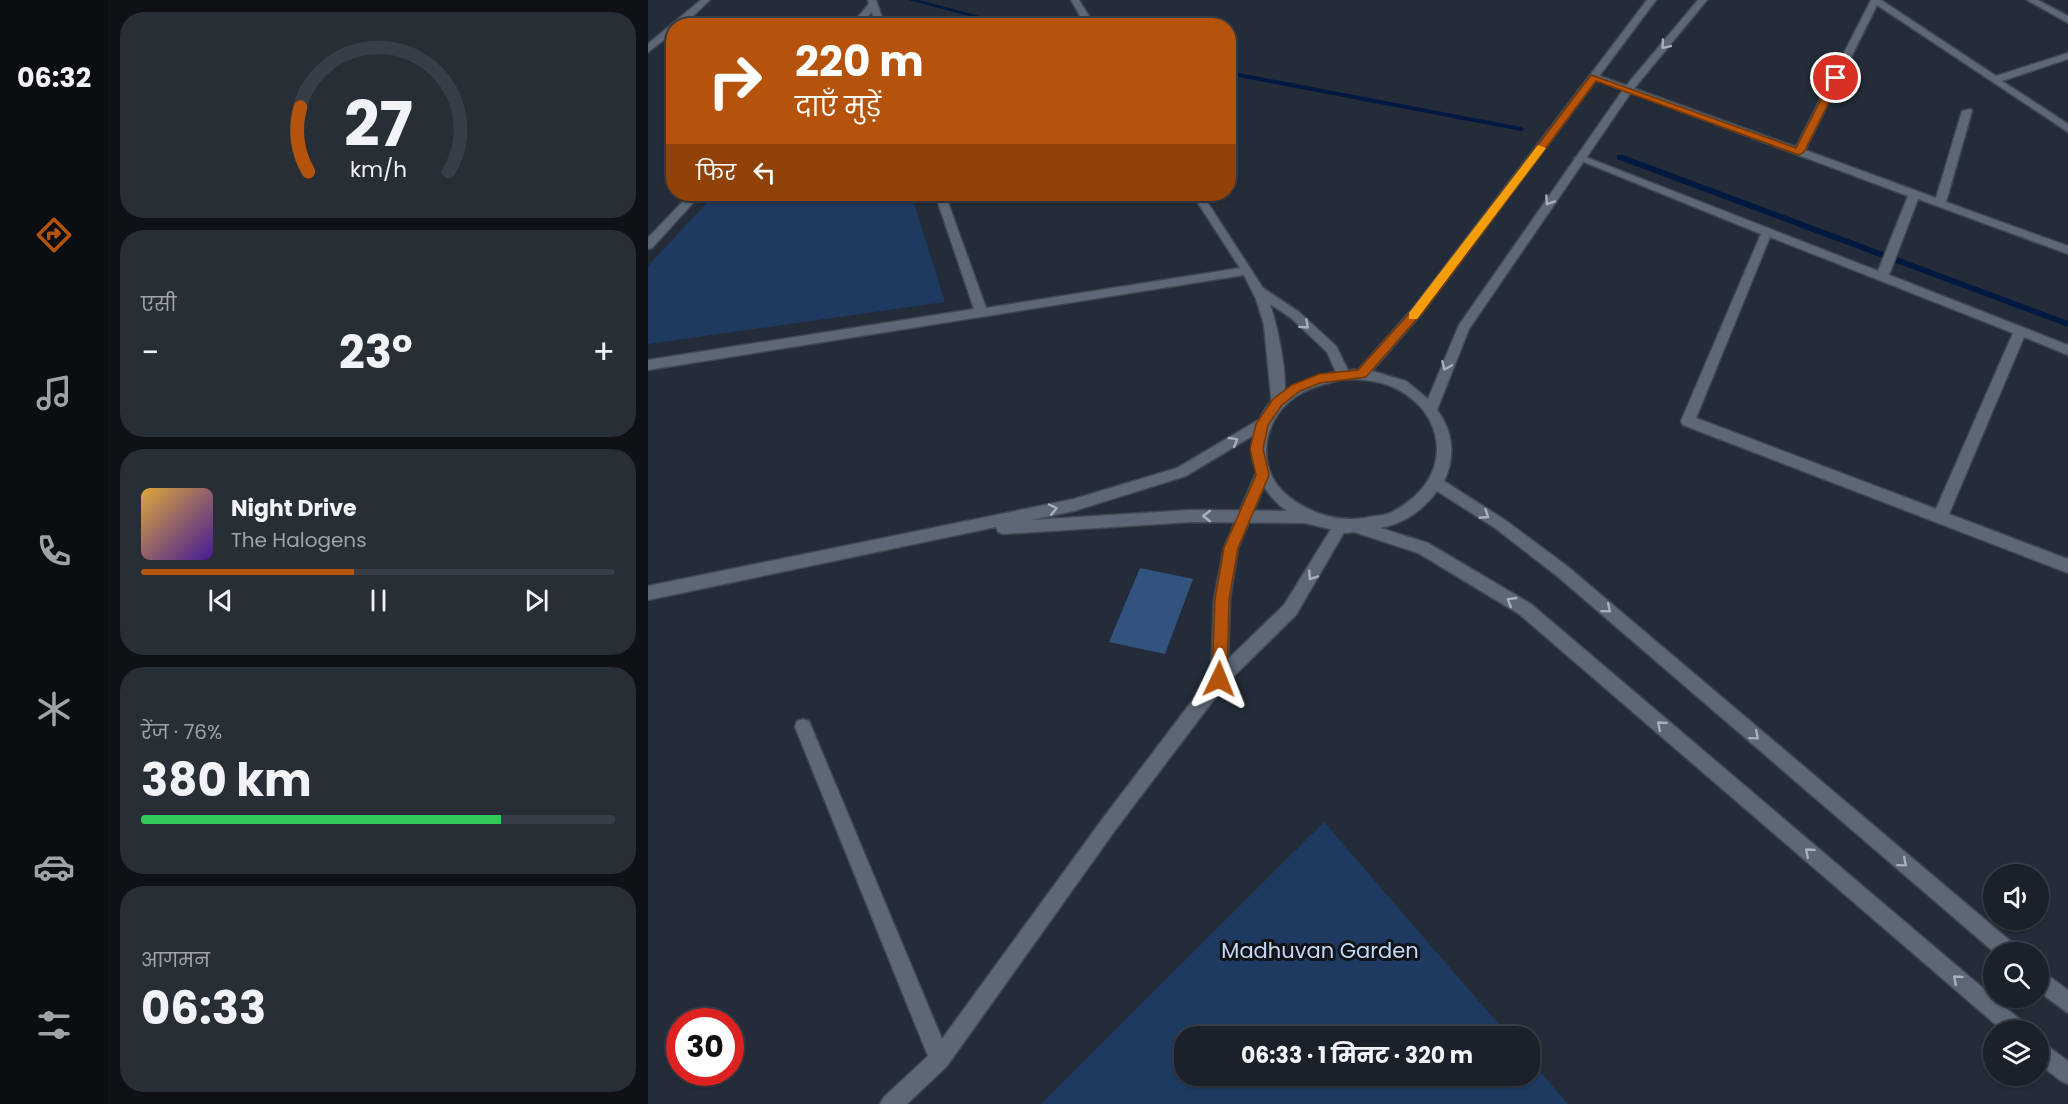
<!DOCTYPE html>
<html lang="hi">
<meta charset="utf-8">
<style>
:root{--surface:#1a212a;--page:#272e36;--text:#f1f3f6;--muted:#9fa3a8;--line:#383e47;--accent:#b45309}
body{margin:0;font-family:Poppins,"Noto Sans Devanagari",sans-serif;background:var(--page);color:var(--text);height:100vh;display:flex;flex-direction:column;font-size:22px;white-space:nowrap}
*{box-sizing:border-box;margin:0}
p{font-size:20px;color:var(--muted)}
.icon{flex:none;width:33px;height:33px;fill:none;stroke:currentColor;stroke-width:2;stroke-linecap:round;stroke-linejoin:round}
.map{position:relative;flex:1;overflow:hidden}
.drawer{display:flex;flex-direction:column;gap:12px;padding:12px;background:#0e1217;width:540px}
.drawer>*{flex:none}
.banner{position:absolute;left:18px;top:18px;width:570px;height:183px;border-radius:24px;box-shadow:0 2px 4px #0004,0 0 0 2px var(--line);background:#b45309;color:#fff;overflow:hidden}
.tools{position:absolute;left:1335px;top:864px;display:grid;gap:12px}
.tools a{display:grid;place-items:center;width:66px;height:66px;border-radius:50%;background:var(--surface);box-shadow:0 2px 4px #0004,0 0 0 2px var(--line);font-size:30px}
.speed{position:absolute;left:18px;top:1008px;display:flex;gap:12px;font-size:30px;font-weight:700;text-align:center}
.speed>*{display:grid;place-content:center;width:78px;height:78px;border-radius:50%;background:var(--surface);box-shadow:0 2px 4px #0004,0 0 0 2px var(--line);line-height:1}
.speed .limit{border:9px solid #d22;background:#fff;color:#111}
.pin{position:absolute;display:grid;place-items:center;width:51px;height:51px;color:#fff;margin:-26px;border:3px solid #fff;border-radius:50%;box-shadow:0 2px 6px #0007}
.me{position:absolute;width:66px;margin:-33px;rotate:2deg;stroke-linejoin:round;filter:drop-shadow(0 0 4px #0008)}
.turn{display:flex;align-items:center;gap:21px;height:126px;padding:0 30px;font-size:27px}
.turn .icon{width:78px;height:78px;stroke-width:2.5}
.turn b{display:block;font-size:42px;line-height:51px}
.then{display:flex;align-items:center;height:57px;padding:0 30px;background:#0003;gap:12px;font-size:22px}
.big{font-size:45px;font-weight:700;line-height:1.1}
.drawer .tile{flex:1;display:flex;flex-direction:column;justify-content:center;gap:9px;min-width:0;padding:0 21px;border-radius:24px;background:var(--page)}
.drawer .dial{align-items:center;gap:0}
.dial svg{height:156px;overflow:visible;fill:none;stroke:var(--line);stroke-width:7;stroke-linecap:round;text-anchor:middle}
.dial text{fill:var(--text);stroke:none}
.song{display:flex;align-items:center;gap:18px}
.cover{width:72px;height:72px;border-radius:9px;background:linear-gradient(135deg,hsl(40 70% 55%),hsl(260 70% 35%))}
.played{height:6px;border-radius:3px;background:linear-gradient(90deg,var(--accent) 45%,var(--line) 45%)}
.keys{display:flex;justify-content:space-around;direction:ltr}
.heat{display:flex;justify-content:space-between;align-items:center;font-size:33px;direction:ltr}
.charge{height:9px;border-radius:4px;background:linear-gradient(90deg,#34c759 76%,var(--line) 0)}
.trip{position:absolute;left:526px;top:1026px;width:366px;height:60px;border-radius:24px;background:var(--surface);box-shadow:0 2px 4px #0004,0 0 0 2px var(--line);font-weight:700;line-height:60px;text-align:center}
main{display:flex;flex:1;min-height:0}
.dock{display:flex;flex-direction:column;width:108px;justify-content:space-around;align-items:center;background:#0a0d11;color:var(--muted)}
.dock .icon{width:42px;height:42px}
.dock .selected{color:var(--accent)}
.dock b{font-size:27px;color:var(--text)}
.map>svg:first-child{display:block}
</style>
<main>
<nav class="dock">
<b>06:32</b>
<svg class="icon selected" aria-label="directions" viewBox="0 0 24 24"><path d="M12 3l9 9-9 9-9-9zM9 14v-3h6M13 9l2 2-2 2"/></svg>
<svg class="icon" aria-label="music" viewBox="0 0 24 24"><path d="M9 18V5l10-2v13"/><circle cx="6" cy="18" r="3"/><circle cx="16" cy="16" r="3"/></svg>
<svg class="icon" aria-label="phone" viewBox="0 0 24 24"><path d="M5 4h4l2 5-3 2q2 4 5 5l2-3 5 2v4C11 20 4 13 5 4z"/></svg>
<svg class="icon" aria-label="climate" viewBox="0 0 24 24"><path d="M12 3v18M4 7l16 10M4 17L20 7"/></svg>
<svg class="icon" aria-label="car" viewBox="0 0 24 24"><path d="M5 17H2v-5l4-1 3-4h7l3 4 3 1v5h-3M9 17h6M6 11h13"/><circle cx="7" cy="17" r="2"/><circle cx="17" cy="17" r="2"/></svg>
<svg class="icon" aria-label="filters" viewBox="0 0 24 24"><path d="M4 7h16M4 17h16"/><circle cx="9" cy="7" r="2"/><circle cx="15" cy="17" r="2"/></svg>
</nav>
<section class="drawer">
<div class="tile dial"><svg viewBox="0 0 100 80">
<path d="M14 69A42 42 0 1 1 86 69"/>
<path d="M14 69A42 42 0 0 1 10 36" stroke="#b45309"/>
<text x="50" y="56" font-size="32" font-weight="700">27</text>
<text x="50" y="72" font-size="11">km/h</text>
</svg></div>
<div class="tile"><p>एसी</p>
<div class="heat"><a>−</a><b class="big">23°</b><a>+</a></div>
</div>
<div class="tile">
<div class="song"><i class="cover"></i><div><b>Night Drive</b><p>The Halogens</p></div></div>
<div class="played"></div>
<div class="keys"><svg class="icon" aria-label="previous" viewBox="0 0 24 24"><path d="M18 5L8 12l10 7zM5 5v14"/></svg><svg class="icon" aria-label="pause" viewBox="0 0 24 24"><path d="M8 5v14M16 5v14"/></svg><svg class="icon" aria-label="next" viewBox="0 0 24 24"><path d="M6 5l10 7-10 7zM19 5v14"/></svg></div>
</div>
<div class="tile"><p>रेंज · 76%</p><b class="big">380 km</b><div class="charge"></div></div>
<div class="tile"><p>आगमन</p><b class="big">06:33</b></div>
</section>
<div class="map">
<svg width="1420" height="1104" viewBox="0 0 1420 1104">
<rect width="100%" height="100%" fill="#232c38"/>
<g fill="#1e3a61">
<polygon points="67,194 263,194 297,302 0,344 0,266"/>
<polygon points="676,822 861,1036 537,1036 537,1076 882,1076 882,1060 920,1104 393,1104"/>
</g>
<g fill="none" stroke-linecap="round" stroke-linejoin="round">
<g fill="#001940" fill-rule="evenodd">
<polygon points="261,0 271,0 369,26 357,26"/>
<polygon points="580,71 873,127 877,129 873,131 580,75"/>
<polygon points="969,155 975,155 1420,321 1420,327 969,159"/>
</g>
</g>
<polygon fill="#33537f" points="492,568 545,579 517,654 461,642"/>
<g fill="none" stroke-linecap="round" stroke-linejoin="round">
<defs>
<g id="street">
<polygon points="53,0 62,0 34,26 26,26 26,32 0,52 0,44"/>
<polygon points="220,0 228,0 237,26 228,26 224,12 211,26 202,26 221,4"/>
<polygon points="423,0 431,0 447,26 438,26"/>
<path d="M1223,0H1233L1348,76L1420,53V59L1354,81L1420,124V132L1229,5L1157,150L1288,198L1314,111L1323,109L1324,111L1298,202L1420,246V254L1270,199L1241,275L1420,345V355L1376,337L1301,514L1420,559V573L1035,425L1033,421L1113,234L926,158L935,156L1230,271L1260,196L941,77L949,75L1148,147ZM1122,237L1365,333L1288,509L1048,418Z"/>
<polygon points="1379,0 1390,0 1420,16 1420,23"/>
<polygon points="42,194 53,194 4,248 0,249 0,238"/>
<path d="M287,194H297L338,308L592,268L544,194H554L615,288L651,312L688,346L702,374L695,379L690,377L679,352L643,318L622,304C629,325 643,385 634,406H624L616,325L608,299L596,275L0,370V360L326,309Z"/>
<polygon points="614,469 621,475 590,548 582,599 580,659 636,605 688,521 698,521 700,525 698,529 648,615 577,685 468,829 299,1066 259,1104 232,1104 236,1097 280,1056 147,727 149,721 155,719 161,721 294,1039 456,817 563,676 566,599 576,548 607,475"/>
</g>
<g id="secondary">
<path d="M999,0H1008L775,312L724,371L758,381L780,399L811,325L977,87L1050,0H1059L984,91L821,329L789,410C805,431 808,457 796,481L857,520L919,566L1367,945L1370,952H1346L909,576L847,528L789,491C776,510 755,524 732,528L780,543L883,604L1376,1023L1379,1030H1354L871,614L770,553L706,532L698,533L657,523L543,522L355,534L350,532L348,527L0,600V586L426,499L529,468L612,419C622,389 680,368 710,370L767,306ZM695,379C710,379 726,380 740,385C790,404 807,460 766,497C758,503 749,511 739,514C732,516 724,516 717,518C688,522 664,514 641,497C604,468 615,415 652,394C664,386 682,383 695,379ZM606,435C597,462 617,496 639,511L543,510L383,520L426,511L538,476Z"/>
<polygon points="1390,968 1420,990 1420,1013 1390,991"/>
<polygon points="1390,1039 1420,1061 1420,1084 1413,1081 1390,1063"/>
</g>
</defs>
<use href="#street" stroke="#3f4751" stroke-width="3"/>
<use href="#secondary" stroke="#3f4751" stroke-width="3"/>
<use href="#street" fill="#5d6775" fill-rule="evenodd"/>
<use href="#secondary" fill="#5d6775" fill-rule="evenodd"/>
</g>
<defs><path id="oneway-chevron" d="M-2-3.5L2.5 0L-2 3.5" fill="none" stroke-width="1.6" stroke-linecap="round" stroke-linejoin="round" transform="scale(1.5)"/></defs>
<g stroke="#a8b0ba">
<use href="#oneway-chevron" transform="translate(1017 45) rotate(130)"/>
<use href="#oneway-chevron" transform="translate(901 201) rotate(124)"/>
<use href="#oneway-chevron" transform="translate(657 325) rotate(42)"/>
<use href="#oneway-chevron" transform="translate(798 366) rotate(113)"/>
<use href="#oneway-chevron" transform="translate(586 441) rotate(-31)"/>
<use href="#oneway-chevron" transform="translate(405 509) rotate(-12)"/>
<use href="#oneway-chevron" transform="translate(837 515) rotate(33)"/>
<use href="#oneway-chevron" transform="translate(559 516) rotate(-180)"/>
<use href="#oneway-chevron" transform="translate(664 576) rotate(123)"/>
<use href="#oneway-chevron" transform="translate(863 601) rotate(-149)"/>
<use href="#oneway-chevron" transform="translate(959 609) rotate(40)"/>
<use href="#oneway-chevron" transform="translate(1013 725) rotate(-139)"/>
<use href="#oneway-chevron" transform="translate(1107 736) rotate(40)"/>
<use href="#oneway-chevron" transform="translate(1161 852) rotate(-139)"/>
<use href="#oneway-chevron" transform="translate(1255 863) rotate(40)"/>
<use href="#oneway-chevron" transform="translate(1309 979) rotate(-139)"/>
</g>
<polygon fill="#b45309" stroke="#753606" stroke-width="1.5" points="943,75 1148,148 1184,78 1188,75 1193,78 1156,152 1151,155 948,81 775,312 718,377 672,383 652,391 634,405 620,425 615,449 621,475 590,548 581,599 579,679 576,684 571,686 566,684 564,679 567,599 576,548 608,475 602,449 608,424 625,399 644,385 671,374 710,370 767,307"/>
<polygon fill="#f59e0b" points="890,145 898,148 769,319 761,319 761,313"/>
<g text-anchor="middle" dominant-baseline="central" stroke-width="6" stroke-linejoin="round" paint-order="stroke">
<g font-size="21" fill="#c5d9f6" stroke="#101419">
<text x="672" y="950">Madhuvan Garden</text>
</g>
</g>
</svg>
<div class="tools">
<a><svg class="icon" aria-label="sound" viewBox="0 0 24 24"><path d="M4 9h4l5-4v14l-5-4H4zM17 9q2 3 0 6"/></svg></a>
<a><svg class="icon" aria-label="search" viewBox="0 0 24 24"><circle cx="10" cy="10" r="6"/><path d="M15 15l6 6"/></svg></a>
<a><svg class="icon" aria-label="layers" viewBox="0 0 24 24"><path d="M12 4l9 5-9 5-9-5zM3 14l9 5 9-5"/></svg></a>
</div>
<div class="speed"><div class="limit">30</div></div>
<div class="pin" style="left:1188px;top:78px;background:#d93025"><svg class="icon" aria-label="arrive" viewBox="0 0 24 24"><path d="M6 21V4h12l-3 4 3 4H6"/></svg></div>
<svg class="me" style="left:571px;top:679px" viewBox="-20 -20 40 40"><path d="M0-17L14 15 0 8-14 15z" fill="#b45309" stroke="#fff" stroke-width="4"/></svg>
<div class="trip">06:33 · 1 मिनट · 320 m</div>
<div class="banner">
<div class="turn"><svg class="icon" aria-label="right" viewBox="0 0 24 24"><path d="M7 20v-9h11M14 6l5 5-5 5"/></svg><div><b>220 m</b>दाएँ मुड़ें</div></div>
<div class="then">फिर<svg class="icon" aria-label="left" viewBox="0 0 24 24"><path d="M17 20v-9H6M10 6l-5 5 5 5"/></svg></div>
</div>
</div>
</main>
